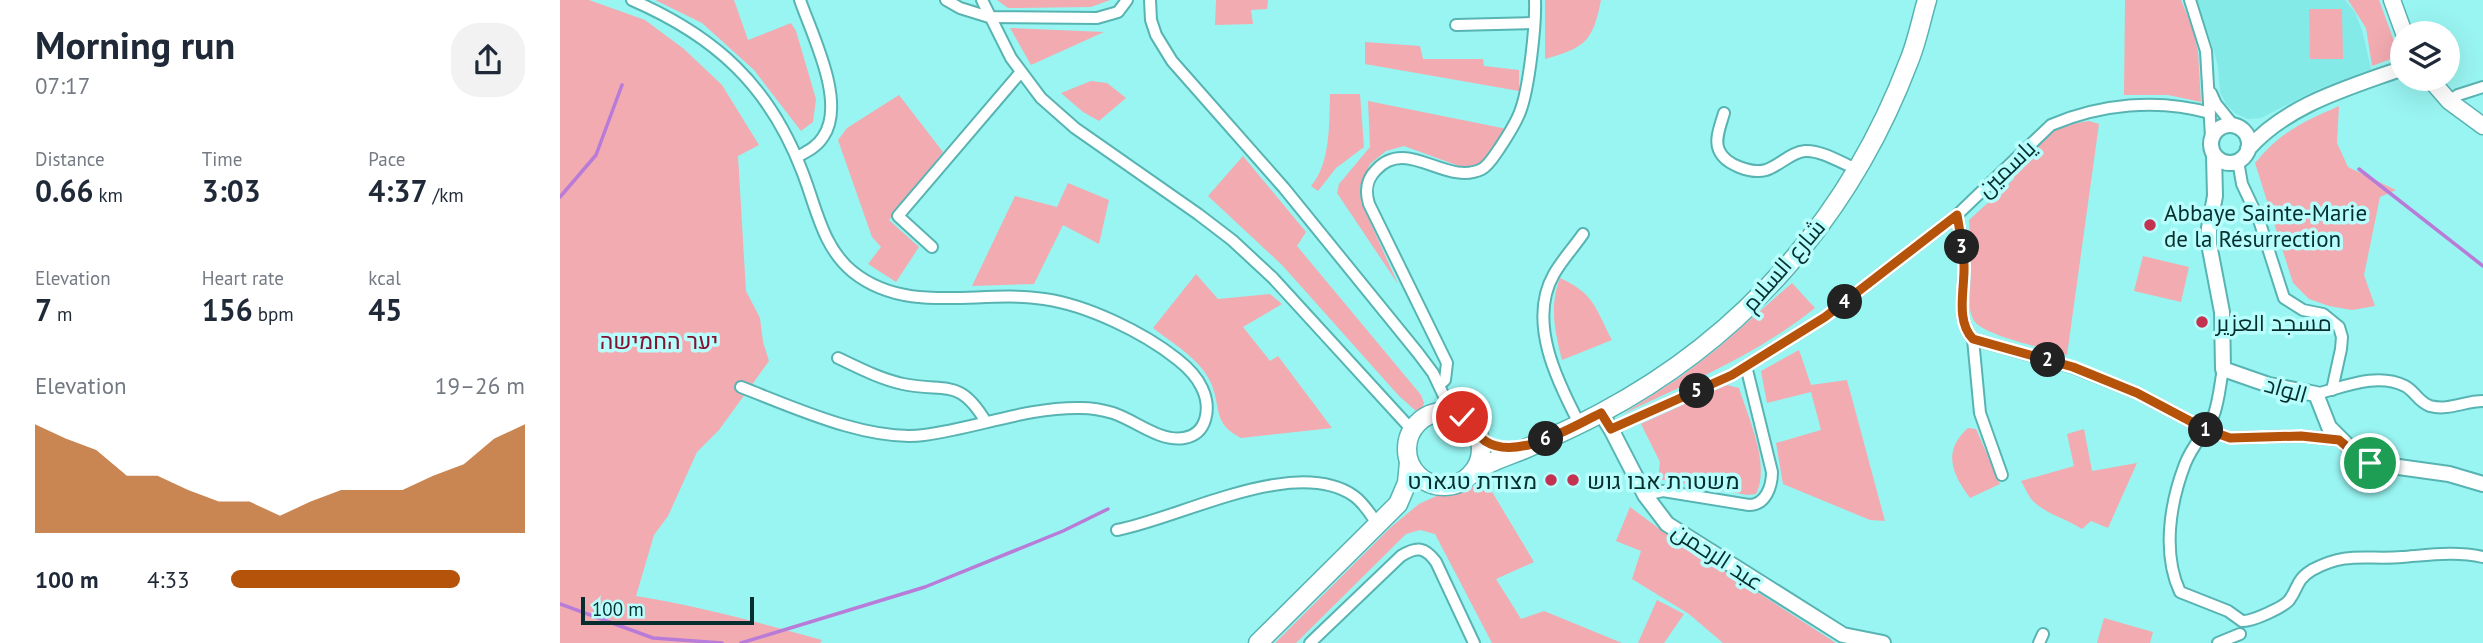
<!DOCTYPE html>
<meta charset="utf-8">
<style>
:root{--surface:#fff;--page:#f2f2f3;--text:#1f2937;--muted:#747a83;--accent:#b45309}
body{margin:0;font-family:"PT Sans",Cairo,Heebo,sans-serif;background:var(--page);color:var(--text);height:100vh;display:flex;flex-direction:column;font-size:26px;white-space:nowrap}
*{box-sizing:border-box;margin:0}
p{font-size:23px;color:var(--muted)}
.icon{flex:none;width:38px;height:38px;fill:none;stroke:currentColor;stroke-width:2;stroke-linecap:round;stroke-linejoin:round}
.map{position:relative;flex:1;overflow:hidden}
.side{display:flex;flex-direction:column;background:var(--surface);width:560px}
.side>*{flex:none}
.fabs{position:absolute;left:1830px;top:21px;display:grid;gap:14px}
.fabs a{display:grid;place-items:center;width:70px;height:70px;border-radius:50%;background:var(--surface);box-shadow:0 7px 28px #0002;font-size:35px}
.scale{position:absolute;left:21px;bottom:18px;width:173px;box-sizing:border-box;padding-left:7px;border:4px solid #052f2e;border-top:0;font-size:19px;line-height:24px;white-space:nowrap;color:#052f2e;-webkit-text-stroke:5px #b7fefc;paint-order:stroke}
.pin{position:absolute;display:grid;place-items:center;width:60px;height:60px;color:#fff;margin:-30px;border:4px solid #fff;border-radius:50%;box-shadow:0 2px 7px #0007}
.km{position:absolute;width:35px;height:35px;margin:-18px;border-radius:50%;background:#222;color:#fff;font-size:19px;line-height:35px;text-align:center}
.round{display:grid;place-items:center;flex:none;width:74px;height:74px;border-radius:28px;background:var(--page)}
.overview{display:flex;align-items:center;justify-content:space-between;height:119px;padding:0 35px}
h1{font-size:38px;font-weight:700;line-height:52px}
.stats{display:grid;grid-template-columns:repeat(3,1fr);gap:10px;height:119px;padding:7px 35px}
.stats div{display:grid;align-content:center}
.stats b{font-size:30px;font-weight:700}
.stats small{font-size:19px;font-weight:400}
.stats p{font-size:19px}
.chart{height:196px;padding:14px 35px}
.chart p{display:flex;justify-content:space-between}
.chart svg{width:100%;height:126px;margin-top:7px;fill:var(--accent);opacity:.7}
ul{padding:0 35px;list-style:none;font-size:23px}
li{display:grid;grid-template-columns:112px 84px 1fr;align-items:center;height:52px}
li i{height:18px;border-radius:9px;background:var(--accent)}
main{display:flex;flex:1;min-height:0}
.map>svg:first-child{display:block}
.built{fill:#83eae8}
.green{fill:#f2abb1}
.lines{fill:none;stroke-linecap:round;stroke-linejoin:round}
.stream{stroke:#b97bd8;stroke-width:3.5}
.minor-casing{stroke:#58b4b2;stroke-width:14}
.tertiary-casing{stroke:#58b4b2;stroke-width:18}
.secondary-casing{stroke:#58b4b2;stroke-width:19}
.primary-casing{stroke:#58b4b2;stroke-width:21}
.minor{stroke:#fff;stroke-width:10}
.tertiary{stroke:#fff;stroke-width:14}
.secondary{stroke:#fff;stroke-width:16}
.primary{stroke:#fff;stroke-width:18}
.route-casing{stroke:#fff;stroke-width:14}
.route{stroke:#b45309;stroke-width:9}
.poi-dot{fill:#c33351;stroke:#b7fefc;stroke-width:2.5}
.labels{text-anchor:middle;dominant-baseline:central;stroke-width:7;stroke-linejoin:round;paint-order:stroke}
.street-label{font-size:23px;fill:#052f2e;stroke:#b7fefc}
.poi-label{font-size:23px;fill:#052f2e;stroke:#b7fefc;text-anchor:start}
.park-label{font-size:23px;fill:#80132f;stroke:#b7fefc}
</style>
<main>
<section class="side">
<div class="overview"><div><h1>Morning run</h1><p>07:17</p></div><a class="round"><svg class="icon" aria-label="share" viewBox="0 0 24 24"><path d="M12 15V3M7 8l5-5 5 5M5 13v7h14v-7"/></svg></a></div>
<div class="stats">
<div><p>Distance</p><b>0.66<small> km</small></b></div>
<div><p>Time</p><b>3:03</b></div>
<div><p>Pace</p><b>4:37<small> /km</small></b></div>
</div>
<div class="stats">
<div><p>Elevation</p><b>7<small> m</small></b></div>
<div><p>Heart rate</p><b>156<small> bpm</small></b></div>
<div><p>kcal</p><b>45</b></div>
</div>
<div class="chart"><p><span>Elevation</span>19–26 m</p>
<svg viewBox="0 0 160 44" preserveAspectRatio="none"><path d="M0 44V6L10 11L20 15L30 24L40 24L50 29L60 33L70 33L80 38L90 33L100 29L110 29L120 29L130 24L140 20L150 11L160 6V44z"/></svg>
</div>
<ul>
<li><b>100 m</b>4:33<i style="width:78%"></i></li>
</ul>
</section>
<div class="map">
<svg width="1923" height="643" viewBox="0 0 1923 643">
<rect width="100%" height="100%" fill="#99f5f2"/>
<polygon class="built" points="1637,0 1785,0 1795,12 1802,30 1811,69 1758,89 1701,118 1688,119 1676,114 1666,104 1660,92 1658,66 1652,45"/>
<g class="green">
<path d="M0 0H29L85 20 124 49 162 85 199 145 178 156 186 291 200 318 203 342 209 361 159 430 137 452 108 516 94 535 76 596C139 606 200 623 262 640L260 643H0Z"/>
<polygon points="95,0 174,0 188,40 231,23 236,31 256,99 253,122 241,131 194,70 142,23"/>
<polygon points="437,0 550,0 531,7 448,8"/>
<polygon points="656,0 708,0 707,9 691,10 693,24 655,25"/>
<path d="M985 0H1041C1033 42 1024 48 985 59Z"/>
<polygon points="1565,0 1621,0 1633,29 1638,52 1641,102 1608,95 1564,95"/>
<polygon points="1788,0 1819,0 1834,41 1831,59 1812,66 1806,28"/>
<polygon points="1749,9 1782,9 1783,59 1750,59"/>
<polygon points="450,28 544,32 471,65"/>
<polygon points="805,42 860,46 863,59 923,59 924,66 959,70 959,91 805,64"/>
<polygon points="531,81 547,83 566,98 539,121 523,112 501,93"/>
<path d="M770 94H800L804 147 776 168 758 191 751 186C771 163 769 123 770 94Z"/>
<polygon points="339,95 383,152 329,220 359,247 336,282 308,264 321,247 312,237 278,140 287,128"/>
<polygon points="808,101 947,129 923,161 914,166 899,166 844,146 826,151 810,164 800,186 801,202 838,284 777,193 779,184 810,147"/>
<path d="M1779 106 1777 143 1788 167 1836 190 1820 197 1804 275 1815 306 1792 310 1769 306 1749 299 1733 283 1695 163C1722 131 1741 123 1779 106Z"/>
<path d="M1529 121 1539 124 1507 355C1488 349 1426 336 1415 322 1412 318 1410 311 1410 307 1410 278 1411 249 1409 220L1454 179V170L1493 130 1505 125Z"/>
<polygon points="683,156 746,232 737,246 861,395 864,403 862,409 856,411 839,396 722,265 648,196"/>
<polygon points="508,183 549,200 539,244 503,225 474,284 412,286 455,196 497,207"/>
<polygon points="1583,256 1629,267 1621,302 1574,291"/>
<path d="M636 274 658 299 710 294 722 304 683 327 710 361 718 356 772 428 681 438C650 422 663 406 649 379 637 357 612 343 593 328Z"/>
<path d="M1000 278C1035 294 1035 308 1052 340L1002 360C995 332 989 306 1000 278Z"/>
<path d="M1232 283 1255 308C1198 354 1129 383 1063 414L1119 378 1158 348Z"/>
<polygon points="1239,350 1251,385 1287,380 1325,521 1310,520 1223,484 1216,443 1261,430 1251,392 1207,403 1201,371"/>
<path d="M1167 385 1179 388C1188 417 1211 466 1196 494L1187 495 1098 479 1100 462 1081 424Z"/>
<path d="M1408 428 1416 429 1440 484 1410 498C1392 474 1382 451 1408 428Z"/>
<path d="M1524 429 1532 471 1577 463 1548 528 1531 521 1522 529C1507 519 1486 514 1473 501 1468 496 1465 487 1461 481L1514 466 1507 434Z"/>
<polygon points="922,475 974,562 936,579 961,619 984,611 1062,643 932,643 875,534 860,530 846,534 736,643 715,643 831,527 859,504"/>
<polygon points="1070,507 1101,530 1276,643 1163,643 1129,614 1072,579 1081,551 1056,541"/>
<polygon points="1097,600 1124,614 1104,643 1078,643"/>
<polygon points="1544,618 1593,632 1590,643 1537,643"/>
</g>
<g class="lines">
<g class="stream">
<polyline points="1799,169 1923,266"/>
<polyline points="0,197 36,155 62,85"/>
<polyline points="0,604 93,638 162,643"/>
<polyline points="181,643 365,587 503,531 548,509"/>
</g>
<g class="minor-casing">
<g id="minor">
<path d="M72 0C155 36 209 85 242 171 256 206 262 247 293 272 348 316 420 289 484 299 527 305 583 332 617 359 626 366 637 377 642 388 651 407 648 434 624 438 599 442 575 420 553 413 543 410 531 408 521 408 467 407 417 428 364 435 308 442 233 407 181 387"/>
<polyline points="386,0 400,8 429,17 537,18 558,12 567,0"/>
<polyline points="422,0 451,58 481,98 515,128 638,214 672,240 713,278 852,430"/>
<polyline points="590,0 591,20 596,35 612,61 724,188 858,353 873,373 892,413"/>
<polyline points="1630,0 1646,51 1651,137"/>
<polyline points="896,25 974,23"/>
<polyline points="1651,93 1656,104 1673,125"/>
<polyline points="1889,101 1898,95 1923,87"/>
<path d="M1164 113C1161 124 1154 140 1159 150 1165 165 1192 174 1206 170 1219 166 1231 152 1245 151 1261 150 1282 163 1296 169"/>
<path d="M237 157C246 152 257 147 263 137 287 103 252 35 240 0"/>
<polyline points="1678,161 1682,184 1699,220 1724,298 1743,310 1763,314 1779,327 1782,337 1781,349 1772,390"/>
<path d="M1397 215C1400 232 1403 248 1404 265 1405 289 1395 320 1413 339L1512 367 1577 393 1645 429 1670 438 1741 436 1779 440"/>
<polyline points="372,247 338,216 460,73"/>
<polyline points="1413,339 1420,413 1442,475"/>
<path d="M278 358C299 368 320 379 343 384 387 393 399 377 426 422"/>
<path d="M1663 369C1660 384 1659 402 1653 417 1645 433 1632 446 1625 464 1610 503 1602 553 1620 592L1668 611 1682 621"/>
<path d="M879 385 885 380 887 363 809 204C805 191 806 180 816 170 847 136 886 187 922 169 929 165 934 156 939 149 947 137 955 125 960 112 969 89 976 25 975 0"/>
<path d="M1756 394C1784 387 1817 372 1845 386 1855 391 1858 402 1870 406 1889 411 1904 401 1923 401"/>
<path d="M1019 423C997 381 967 321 994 274 1002 260 1014 247 1023 234"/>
<path d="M1051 429 1172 375 1265 317 1397 215 1491 125C1540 104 1598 98 1650 113"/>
<path d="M1085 495 1103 491 1189 505C1206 505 1212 486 1212 472L1186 366"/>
<path d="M557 530C621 518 735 455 794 496 804 503 811 515 818 525"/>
<path d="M1682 621C1691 622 1725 607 1730 599 1739 586 1736 580 1752 570 1787 551 1806 560 1842 557 1869 555 1896 551 1923 557"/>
<path d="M750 643 841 556C857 546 865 547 876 562L914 643"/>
<polyline points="1479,643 1483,634"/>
<polyline points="1658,643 1680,634"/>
</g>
</g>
<g class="tertiary-casing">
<g id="tertiary">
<circle cx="1670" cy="144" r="19"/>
<path d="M1688 149C1728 104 1788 88 1843 68"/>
<polyline points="1654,155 1655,196 1649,228 1649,244 1662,312 1663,369 1709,385 1756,394 1769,427 1797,455 1810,463 1889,474 1923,484"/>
<polyline points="1041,413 1051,429 1085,495 1107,524 1283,635 1323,643"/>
</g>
</g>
<g class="secondary-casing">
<g id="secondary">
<polyline points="1832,0 1844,33"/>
<polyline points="1870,79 1889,101 1923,126"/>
</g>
</g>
<g class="primary-casing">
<g id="primary">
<circle cx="884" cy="449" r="37"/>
<path d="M912 473C929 461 946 457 965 449 990 438 1017 426 1041 413 1186 336 1291 214 1349 61 1357 42 1361 20 1367 0"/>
<polyline points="698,643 838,504 847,483 849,462"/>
</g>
</g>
<use href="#minor" class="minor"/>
<use href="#tertiary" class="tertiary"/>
<use href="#secondary" class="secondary"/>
<use href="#primary" class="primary"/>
</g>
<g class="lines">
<g class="route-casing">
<path id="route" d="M902 417C911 424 916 434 925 441 957 462 1011 427 1041 413L1051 429 1172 375 1265 317 1397 215C1400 232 1403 248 1404 265 1405 289 1395 320 1413 339L1513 367 1577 393 1645 429 1670 438 1741 436 1779 440 1797 455 1810 463"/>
</g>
<use href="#route" class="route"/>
</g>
<g class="poi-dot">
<circle cx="1590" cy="225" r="7"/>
<circle cx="1642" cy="322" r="7"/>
<circle cx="991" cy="480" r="7"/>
<circle cx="1013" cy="480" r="7"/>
</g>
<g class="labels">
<g class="street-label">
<text transform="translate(1446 168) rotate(-44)">ياسمين</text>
<text transform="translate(1223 265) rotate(-49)">شارع السلام</text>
<text transform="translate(1726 389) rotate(16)">الواد</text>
<text transform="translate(1158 556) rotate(33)">عبد الرحمن</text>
</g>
<g class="poi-label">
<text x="1604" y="212">Abbaye Sainte-Marie<tspan x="1604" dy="26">de la Résurrection</tspan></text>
<text x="1656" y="322">مسجد العزير</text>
<text x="977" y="480" text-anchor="end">מצודת טגארט</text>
<text x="1027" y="480">משטרת אבו גוש</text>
</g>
<g class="park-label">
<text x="99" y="340">יער החמישה</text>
</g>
</g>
</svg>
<div class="fabs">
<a><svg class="icon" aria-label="layers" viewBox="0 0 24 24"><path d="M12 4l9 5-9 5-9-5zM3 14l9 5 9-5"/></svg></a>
</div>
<div class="scale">100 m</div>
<div class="pin" style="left:1810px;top:463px;background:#1e9e55"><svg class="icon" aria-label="arrive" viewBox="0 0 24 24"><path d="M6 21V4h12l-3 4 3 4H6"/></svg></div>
<div class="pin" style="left:902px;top:417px;background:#d93025"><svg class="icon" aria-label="check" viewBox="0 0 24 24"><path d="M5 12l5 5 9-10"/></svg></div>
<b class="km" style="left:1646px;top:430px">1</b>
<b class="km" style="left:1488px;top:360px">2</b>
<b class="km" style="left:1402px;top:247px">3</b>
<b class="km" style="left:1285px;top:302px">4</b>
<b class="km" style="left:1137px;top:391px">5</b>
<b class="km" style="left:986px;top:439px">6</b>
</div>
</main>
